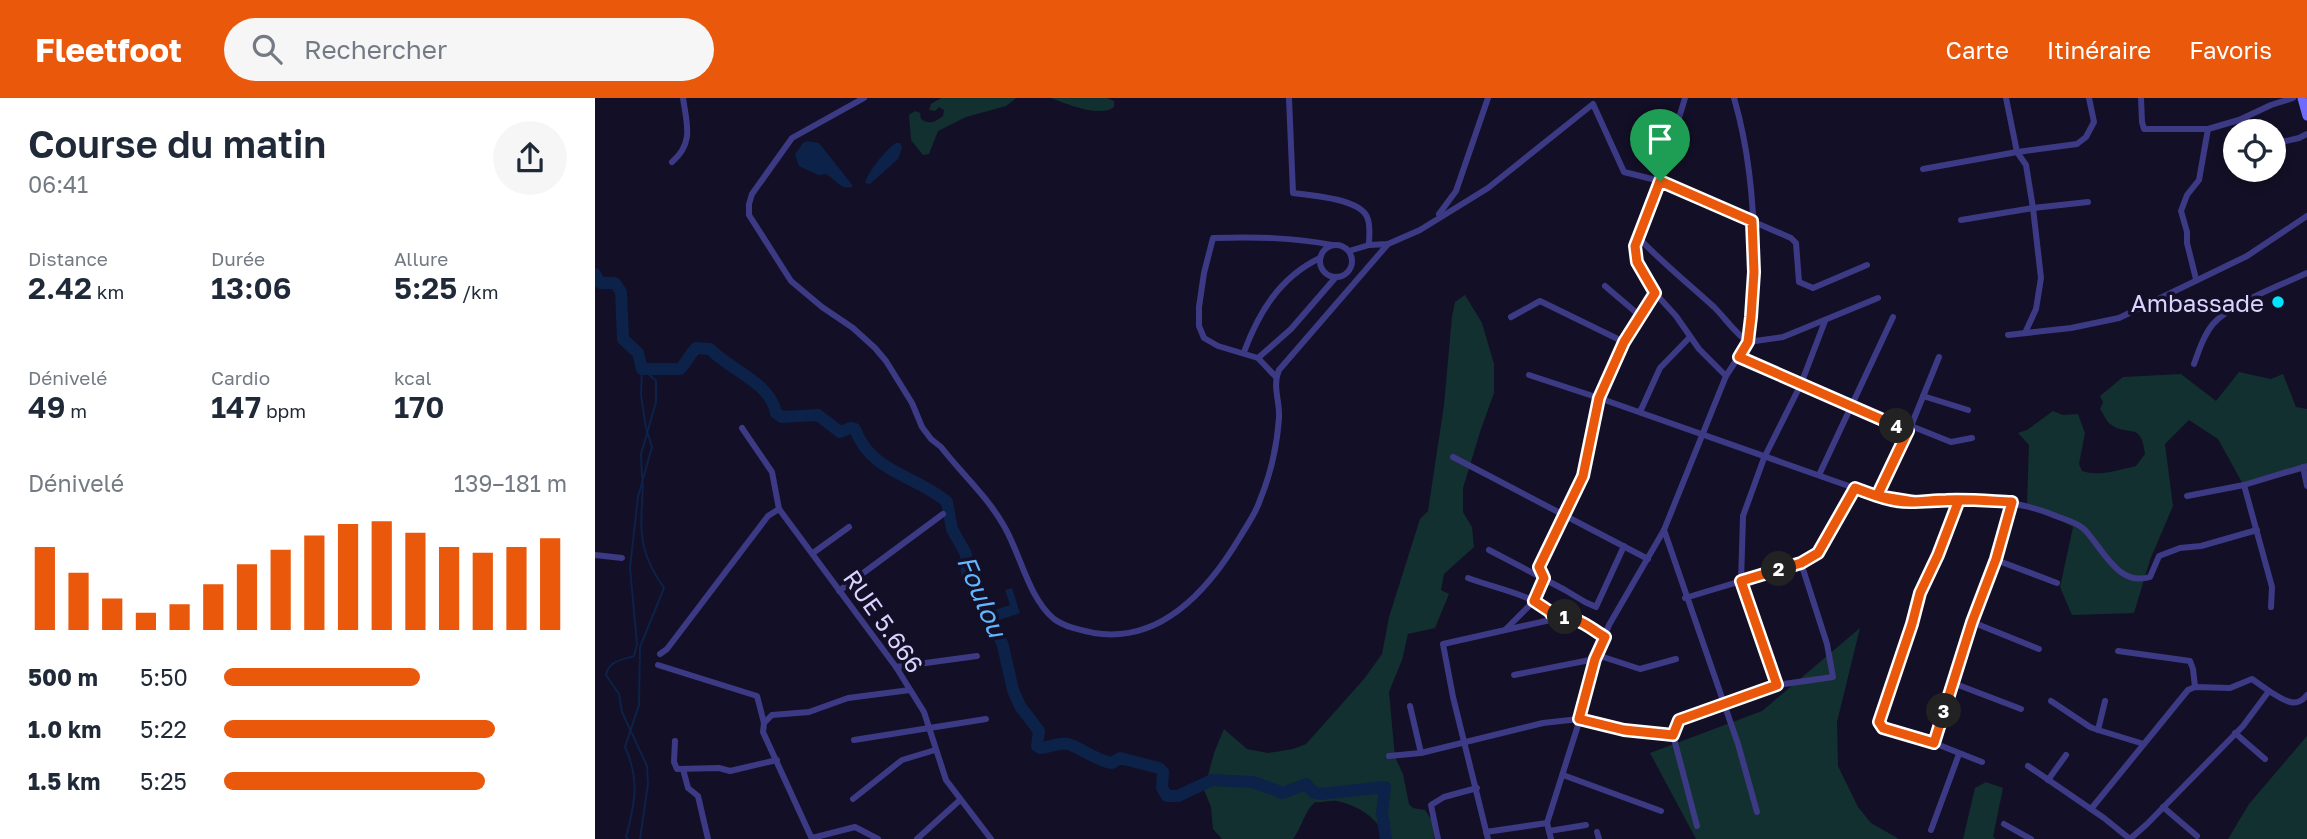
<!DOCTYPE html>
<html lang="fr">
<meta charset="utf-8">
<style>
:root{--surface:#fff;--page:#f6f6f7;--text:#1f2937;--muted:#747a83;--accent:#ea580c}
body{margin:0;font-family:"Golos Text",sans-serif;background:var(--page);color:var(--text);height:100vh;display:flex;flex-direction:column;font-size:26px;white-space:nowrap}
*{box-sizing:border-box;margin:0}
p{font-size:23px;color:var(--muted)}
.icon{flex:none;width:38px;height:38px;fill:none;stroke:currentColor;stroke-width:2;stroke-linecap:round;stroke-linejoin:round}
.map{position:relative;flex:1;overflow:hidden}
.side{display:flex;flex-direction:column;background:var(--surface);width:595px}
.side>*{flex:none}
.buttons{position:absolute;left:1628px;top:21px;display:grid;gap:14px}
.buttons a{display:grid;place-items:center;width:63px;height:63px;border-radius:50%;background:var(--surface);box-shadow:0 4px 10px #0003;font-size:35px}
.pin{position:absolute;display:grid;place-items:center;width:60px;height:60px;color:#fff;margin:-72px -30px;border-radius:50% 50% 50% 0;rotate:-45deg;box-shadow:0 0 7px #0007}
.pin .icon{rotate:45deg}
.km{position:absolute;width:35px;height:35px;margin:-18px;border-radius:50%;background:#222;color:#fff;font-size:19px;line-height:35px;text-align:center}
.round{display:grid;place-items:center;flex:none;width:74px;height:74px;border-radius:37px;background:var(--page)}
.head{display:flex;align-items:center;justify-content:space-between;height:119px;padding:0 28px}
h1{font-size:38px;font-weight:600;line-height:52px}
.stats{display:grid;grid-template-columns:repeat(3,1fr);gap:10px;height:119px;padding:7px 28px}
.stats div{display:grid;align-content:center}
.stats b{font-size:30px;font-weight:600}
.stats small{font-size:19px;font-weight:400}
.stats p{font-size:19px}
.chart{height:196px;padding:14px 28px}
.chart p{display:flex;justify-content:space-between}
.chart svg{width:100%;height:126px;margin-top:7px;stroke:var(--accent);stroke-width:6}
ul{padding:0 28px;list-style:none;font-size:23px}
li{display:grid;grid-template-columns:112px 84px 1fr;align-items:center;height:52px}
li i{height:18px;border-radius:9px;background:var(--accent)}
header{display:flex;align-items:center;gap:42px;box-sizing:border-box;height:98px;padding:0 35px;background:var(--accent);color:#fff}
header strong{font-size:33px}
nav{display:flex;gap:38px;margin-inline-start:auto;font-size:24px}
.search{width:490px;height:63px;background:var(--page);display:flex;align-items:center;gap:18px;box-sizing:border-box;padding:0 24px;border-radius:38px;color:var(--muted);font-size:26px}
main{display:flex;flex:1;min-height:0}
.map>svg:first-child{display:block}
.green{fill:#12302f}
.water{fill:#0c2248}
.lines{fill:none;stroke-linecap:round;stroke-linejoin:round}
.stream{stroke:#0c2248;stroke-width:2}
.river{stroke:#0c2248;stroke-width:12}
.street{stroke:#3d3a85;stroke-width:6}
.secondary{stroke:#6f6bff;stroke-width:9}
.route-casing{stroke:#fff;stroke-width:14}
.route{stroke:#ea580c;stroke-width:9}
.poi-dot{fill:#00e5ff;stroke:#130f26;stroke-width:2.5}
.labels{text-anchor:middle;dominant-baseline:central;stroke-width:7;stroke-linejoin:round;paint-order:stroke}
.poi-label{font-size:24px;fill:#d9d4ff;stroke:#130f26;text-anchor:end}
.street-label{font-size:24px;fill:#d9d4ff;stroke:#130f26}
.water-label{font-size:26px;font-style:italic;fill:#62b6ff;stroke:#130f26}
</style>
<header>
<strong>Fleetfoot</strong>
<div class="search"><svg class="icon" aria-label="search" viewBox="0 0 24 24"><circle cx="10" cy="10" r="6"/><path d="M15 15l6 6"/></svg>Rechercher</div>
<nav><a>Carte</a><a>Itinéraire</a><a>Favoris</a></nav>
</header>
<main>
<section class="side">
<div class="head"><div><h1>Course du matin</h1><p>06:41</p></div><a class="round"><svg class="icon" aria-label="share" viewBox="0 0 24 24"><path d="M12 15V3M7 8l5-5 5 5M5 13v7h14v-7"/></svg></a></div>
<div class="stats">
<div><p>Distance</p><b>2.42<small> km</small></b></div>
<div><p>Durée</p><b>13:06</b></div>
<div><p>Allure</p><b>5:25<small> /km</small></b></div>
</div>
<div class="stats">
<div><p>Dénivelé</p><b>49<small> m</small></b></div>
<div><p>Cardio</p><b>147<small> bpm</small></b></div>
<div><p>kcal</p><b>170</b></div>
</div>
<div class="chart"><p><span>Dénivelé</span>139–181 m</p>
<svg viewBox="0 0 160 44" preserveAspectRatio="none"><path d="M5 44V15M15 44V24M25 44V33M35 44V38M45 44V35M55 44V28M65 44V21M75 44V16M85 44V11M95 44V7M105 44V6M115 44V10M125 44V15M135 44V17M145 44V15M155 44V12"/></svg>
</div>
<ul>
<li><b>500 m</b>5:50<i style="width:57%"></i></li>
<li><b>1.0 km</b>5:22<i style="width:79%"></i></li>
<li><b>1.5 km</b>5:25<i style="width:76%"></i></li>
</ul>
</section>
<div class="map">
<svg width="1712" height="741" viewBox="0 0 1712 741">
<rect width="100%" height="100%" fill="#130f26"/>
<g class="green">
<path d="M346 0H421L411 8 371 19 343 33 334 56 328 57 316 42 314 17 320 13 325 15 326 21C335 27 340 24 348 18L349 12 344 9 340 13 334 12 336 6Z"/>
<path d="M456 0H512L519 3V9C504 20 472 6 456 0Z"/>
<path d="M870 197 887 225 899 266V295L886 331 868 390V414L877 429 879 449 849 476 846 492 854 496 840 530 813 536 807 562 794 594 800 659 808 676 814 706 818 710 830 712 838 724 839 741H788C788 721 759 706 742 703 734 702 728 705 720 704 709 714 707 729 698 741H627L618 731 616 709 609 692 619 655 629 631 652 651 673 655 698 651 711 646 769 581 787 556 794 519 825 421 833 413 849 307 857 218 860 204Z"/>
<path d="M1644 274 1676 281 1688 276 1701 309 1712 311V372L1649 388 1623 341 1594 322 1570 346 1578 408 1555 462 1539 515 1477 517 1465 489 1478 429 1432 406 1434 347 1423 335 1432 332 1458 313 1468 317 1483 316 1490 335 1484 366 1487 373C1504 379 1523 372 1541 368L1550 356C1546 322 1534 340 1515 326 1511 323 1508 315 1505 311L1508 304 1505 298 1528 279 1586 276 1621 303Z"/>
<polygon points="1265,530 1242,624 1243,668 1263,709 1276,725 1304,741 1101,741 1055,655 1167,613"/>
<polygon points="1712,638 1712,741 1633,741 1654,706"/>
<polygon points="1391,684 1408,690 1398,739 1401,741 1368,741 1380,690"/>
</g>
<g class="water">
<path d="M212 43 224 45 258 88C247 94 240 81 231 76L223 77 204 68 200 56 208 45Z"/>
<path d="M301 45H305L307 49 303 61 275 86 270 85C272 75 291 51 301 45Z"/>
<polygon points="417,490 425,515 404,522 400,512 415,507 410,492"/>
</g>
<g class="lines">
<g class="stream">
<polyline points="47,380 46,356 61,304 61,283 48,271"/>
<path d="M33 741 31 739C40 705 45 682 30 649L44 607 45 549 69 490C41 450 46 431 48 385"/>
<path d="M45 741 53 686 52 668 27 614 24 596 11 577C14 563 26 562 39 558L42 546 35 470 43 399 57 349 51 330 46 297 47 271"/>
</g>
<path class="river" d="M0 176 5 185H20L26 194 28 241 43 255 47 271H85C90 267 94 257 101 250L115 251C135 272 175 284 181 315L187 319 223 317 245 334 255 330 260 331C276 375 321 377 352 404L357 431 371 456 372 476 391 521 402 532 408 548 418 592 425 608 444 633 442 648 445 650C455 650 462 644 473 646 489 651 501 663 517 665L525 660 564 670 568 674 567 690 572 698H583L617 682 658 684 688 695 711 686 718 694 725 696 790 689 787 714 791 741"/>
<g class="street">
<path d="M269 0 197 40 157 96 154 106V117L196 183 227 209 258 230 280 250 291 263 317 305 327 329 336 341 346 349C367 376 392 398 409 428 426 457 433 499 459 521 470 529 485 532 499 535 566 546 614 491 645 439 652 427 661 415 665 402 676 375 682 349 684 320 685 303 677 288 684 272L793 146"/>
<path d="M694 0 698 95C716 97 765 101 772 119 776 127 774 138 774 147"/>
<path d="M1139 0C1155 55 1160 116 1159 173 1159 197 1155 221 1153 244"/>
<polyline points="1411,0 1422,54 1431,67 1438,110 1493,104"/>
<polyline points="1546,0 1547,24 1549,31 1613,31 1644,22 1676,7 1698,0"/>
<polyline points="1678,46 1704,40 1712,36"/>
<path d="M77 64C99 45 92 27 88 0"/>
<polyline points="1328,71 1422,54 1482,46 1491,39 1499,24 1494,0"/>
<polyline points="844,116 861,93 893,0"/>
<polyline points="1366,122 1438,110 1446,180 1441,211 1430,235"/>
<path d="M1042 138C1066 164 1093 185 1119 209 1131 221 1139 234 1153 244"/>
<circle cx="741" cy="163" r="16"/>
<polyline points="754,153 774,147 793,146 825,132 893,90 998,6 1029,74 1065,83 1090,0"/>
<polyline points="1601,181 1592,145 1592,134 1586,113 1592,97 1604,82 1613,31"/>
<polyline points="1010,188 1044,217"/>
<polyline points="1060,195 1081,218 1104,251 1131,278"/>
<polyline points="916,219 945,203 1029,244"/>
<polyline points="1413,237 1476,230 1524,220 1652,158 1712,118"/>
<path d="M649 254C664 214 685 179 725 160"/>
<polyline points="1144,259 1313,333"/>
<polyline points="663,260 696,231 741,179"/>
<path d="M1599 266C1604 252 1609 237 1618 226 1636 205 1687 187 1712 175"/>
<polyline points="934,277 1004,300 1029,244 1060,195 1042,164 1039,148 1065,83 1196,140 1201,145 1204,184 1218,190 1272,167"/>
<path d="M681 279 663 260 623 248 609 240 604 228V209L609 175 618 140C658 139 697 139 737 147"/>
<polyline points="1328,298 1373,312"/>
<polyline points="1045,314 1065,270 1095,239"/>
<polyline points="1316,328 1356,344 1377,340"/>
<polyline points="147,330 177,374 184,411 301,569 329,614 351,682 396,741"/>
<polyline points="858,359 1053,461"/>
<polyline points="1708,369 1712,388"/>
<polyline points="1224,377 1298,219"/>
<polyline points="1649,387 1677,489 1676,509"/>
<polyline points="1282,398 1316,328 1344,259"/>
<polyline points="1592,398 1649,387 1712,368"/>
<polyline points="1364,402 1344,457 1325,495 1317,526 1284,624 1288,630 1339,645 1387,664"/>
<polyline points="1069,432 1143,646 1162,714"/>
<polyline points="894,452 970,492 990,504 1001,509 1029,448"/>
<polyline points="218,455 254,429"/>
<polyline points="0,457 27,460"/>
<polyline points="1401,462 1462,485"/>
<path d="M873 480C898 490 944 497 960 520"/>
<polyline points="244,493 348,416"/>
<polyline points="1090,500 1206,465 1223,455 1260,390"/>
<polyline points="1377,524 1444,551"/>
<path d="M911 531 939 503 949 480 944 469 988 378 1004 300 1282 398C1308 404 1325 403 1351 402 1389 401 1426 403 1461 418 1471 422 1482 424 1490 432 1507 450 1523 489 1555 479L1564 458 1585 450 1606 448 1662 432"/>
<polyline points="1523,553 1595,563 1598,571 1600,589"/>
<polyline points="65,556 72,551 173,418 184,411"/>
<polyline points="1002,557 1045,571 1081,561"/>
<polyline points="63,567 162,598 169,625"/>
<polyline points="301,569 382,558"/>
<polyline points="919,577 1000,561"/>
<polyline points="1358,585 1426,611"/>
<polyline points="1182,587 1146,483 1148,418 1169,360 1206,286 1230,223"/>
<polyline points="1456,603 1495,629 1503,632"/>
<polyline points="1510,603 1503,632 1549,646"/>
<polyline points="815,608 826,655 948,625 984,621 1029,632 1078,637 1102,728"/>
<polyline points="1640,635 1670,661"/>
<polyline points="1078,637 1084,622 1182,587 1238,579 1232,546 1206,465"/>
<polyline points="259,642 391,621"/>
<polyline points="80,643 79,664 82,671 124,670 135,673 182,662"/>
<polyline points="1339,645 1377,524 1401,462 1417,404"/>
<polyline points="794,658 826,655"/>
<polyline points="1433,668 1509,720 1535,741"/>
<polyline points="88,671 93,690 103,698 113,741"/>
<polyline points="968,677 1066,713"/>
<polyline points="1453,682 1471,657"/>
<polyline points="258,701 307,662 340,652"/>
<polyline points="1568,709 1602,738"/>
<polyline points="1496,711 1593,592 1600,589 1635,590 1657,581 1674,593"/>
<polyline points="1409,726 1436,741"/>
<polyline points="1336,732 1364,656"/>
<polyline points="954,733 991,727"/>
<polyline points="891,734 952,725"/>
<polyline points="1002,734 1004,741"/>
<polyline points="217,740 260,729 283,741"/>
<polyline points="217,741 168,634 169,625 177,617 214,614 253,600 315,592"/>
<polyline points="322,741 365,702"/>
<polyline points="843,741 836,707 849,699 882,690"/>
<polyline points="893,741 858,599 848,546 973,518 981,521 1010,539"/>
<polyline points="956,741 952,725 990,605 1000,561 1014,527 1069,432 1131,278 1153,244 1188,239 1283,200"/>
<path d="M1535 741 1552 726 1648 628 1674 593C1688 601 1700 612 1712 597"/>
</g>
<polyline class="secondary" points="1707,0 1712,18"/>
</g>
<g class="lines">
<g class="route-casing">
<path id="route" d="M1065 83 1040 148 1042 164 1060 195 1029 244 1004 300 988 378 944 469 949 480 939 503 954 513 960 520C982 517 992 528 1010 539L1000 561 984 621 1029 632 1078 637 1084 622 1182 587 1146 483 1206 465 1223 455 1260 390C1274 395 1287 401 1302 403 1319 406 1335 402 1351 402 1373 401 1395 403 1417 404L1401 461 1377 524 1339 645 1288 630 1284 624 1317 526 1325 495 1343 457 1364 402 1319 404 1282 398 1313 333 1144 259 1153 244 1156 219 1159 174 1157 123 1065 83"/>
</g>
<use href="#route" class="route"/>
</g>
<circle class="poi-dot" cx="1683" cy="204" r="7"/>
<g class="labels">
<g class="poi-label">
<text x="1669" y="204">Ambassade</text>
</g>
<g class="street-label">
<text transform="translate(289 523) rotate(55)">RUE 5.666</text>
</g>
<g class="water-label">
<text transform="translate(387 498) rotate(67)">Foulou</text>
</g>
</g>
</svg>
<div class="buttons">
<a><svg class="icon" aria-label="locate" viewBox="0 0 24 24"><circle cx="12" cy="12" r="6"/><path d="M12 2v4M12 18v4M2 12h4M18 12h4"/></svg></a>
</div>
<div class="pin" style="left:1065px;top:83px;background:#1e9e55"><svg class="icon" aria-label="arrive" viewBox="0 0 24 24"><path d="M6 21V4h12l-3 4 3 4H6"/></svg></div>
<b class="km" style="left:970px;top:519px">1</b>
<b class="km" style="left:1184px;top:471px">2</b>
<b class="km" style="left:1349px;top:613px">3</b>
<b class="km" style="left:1302px;top:328px">4</b>
</div>
</main>
